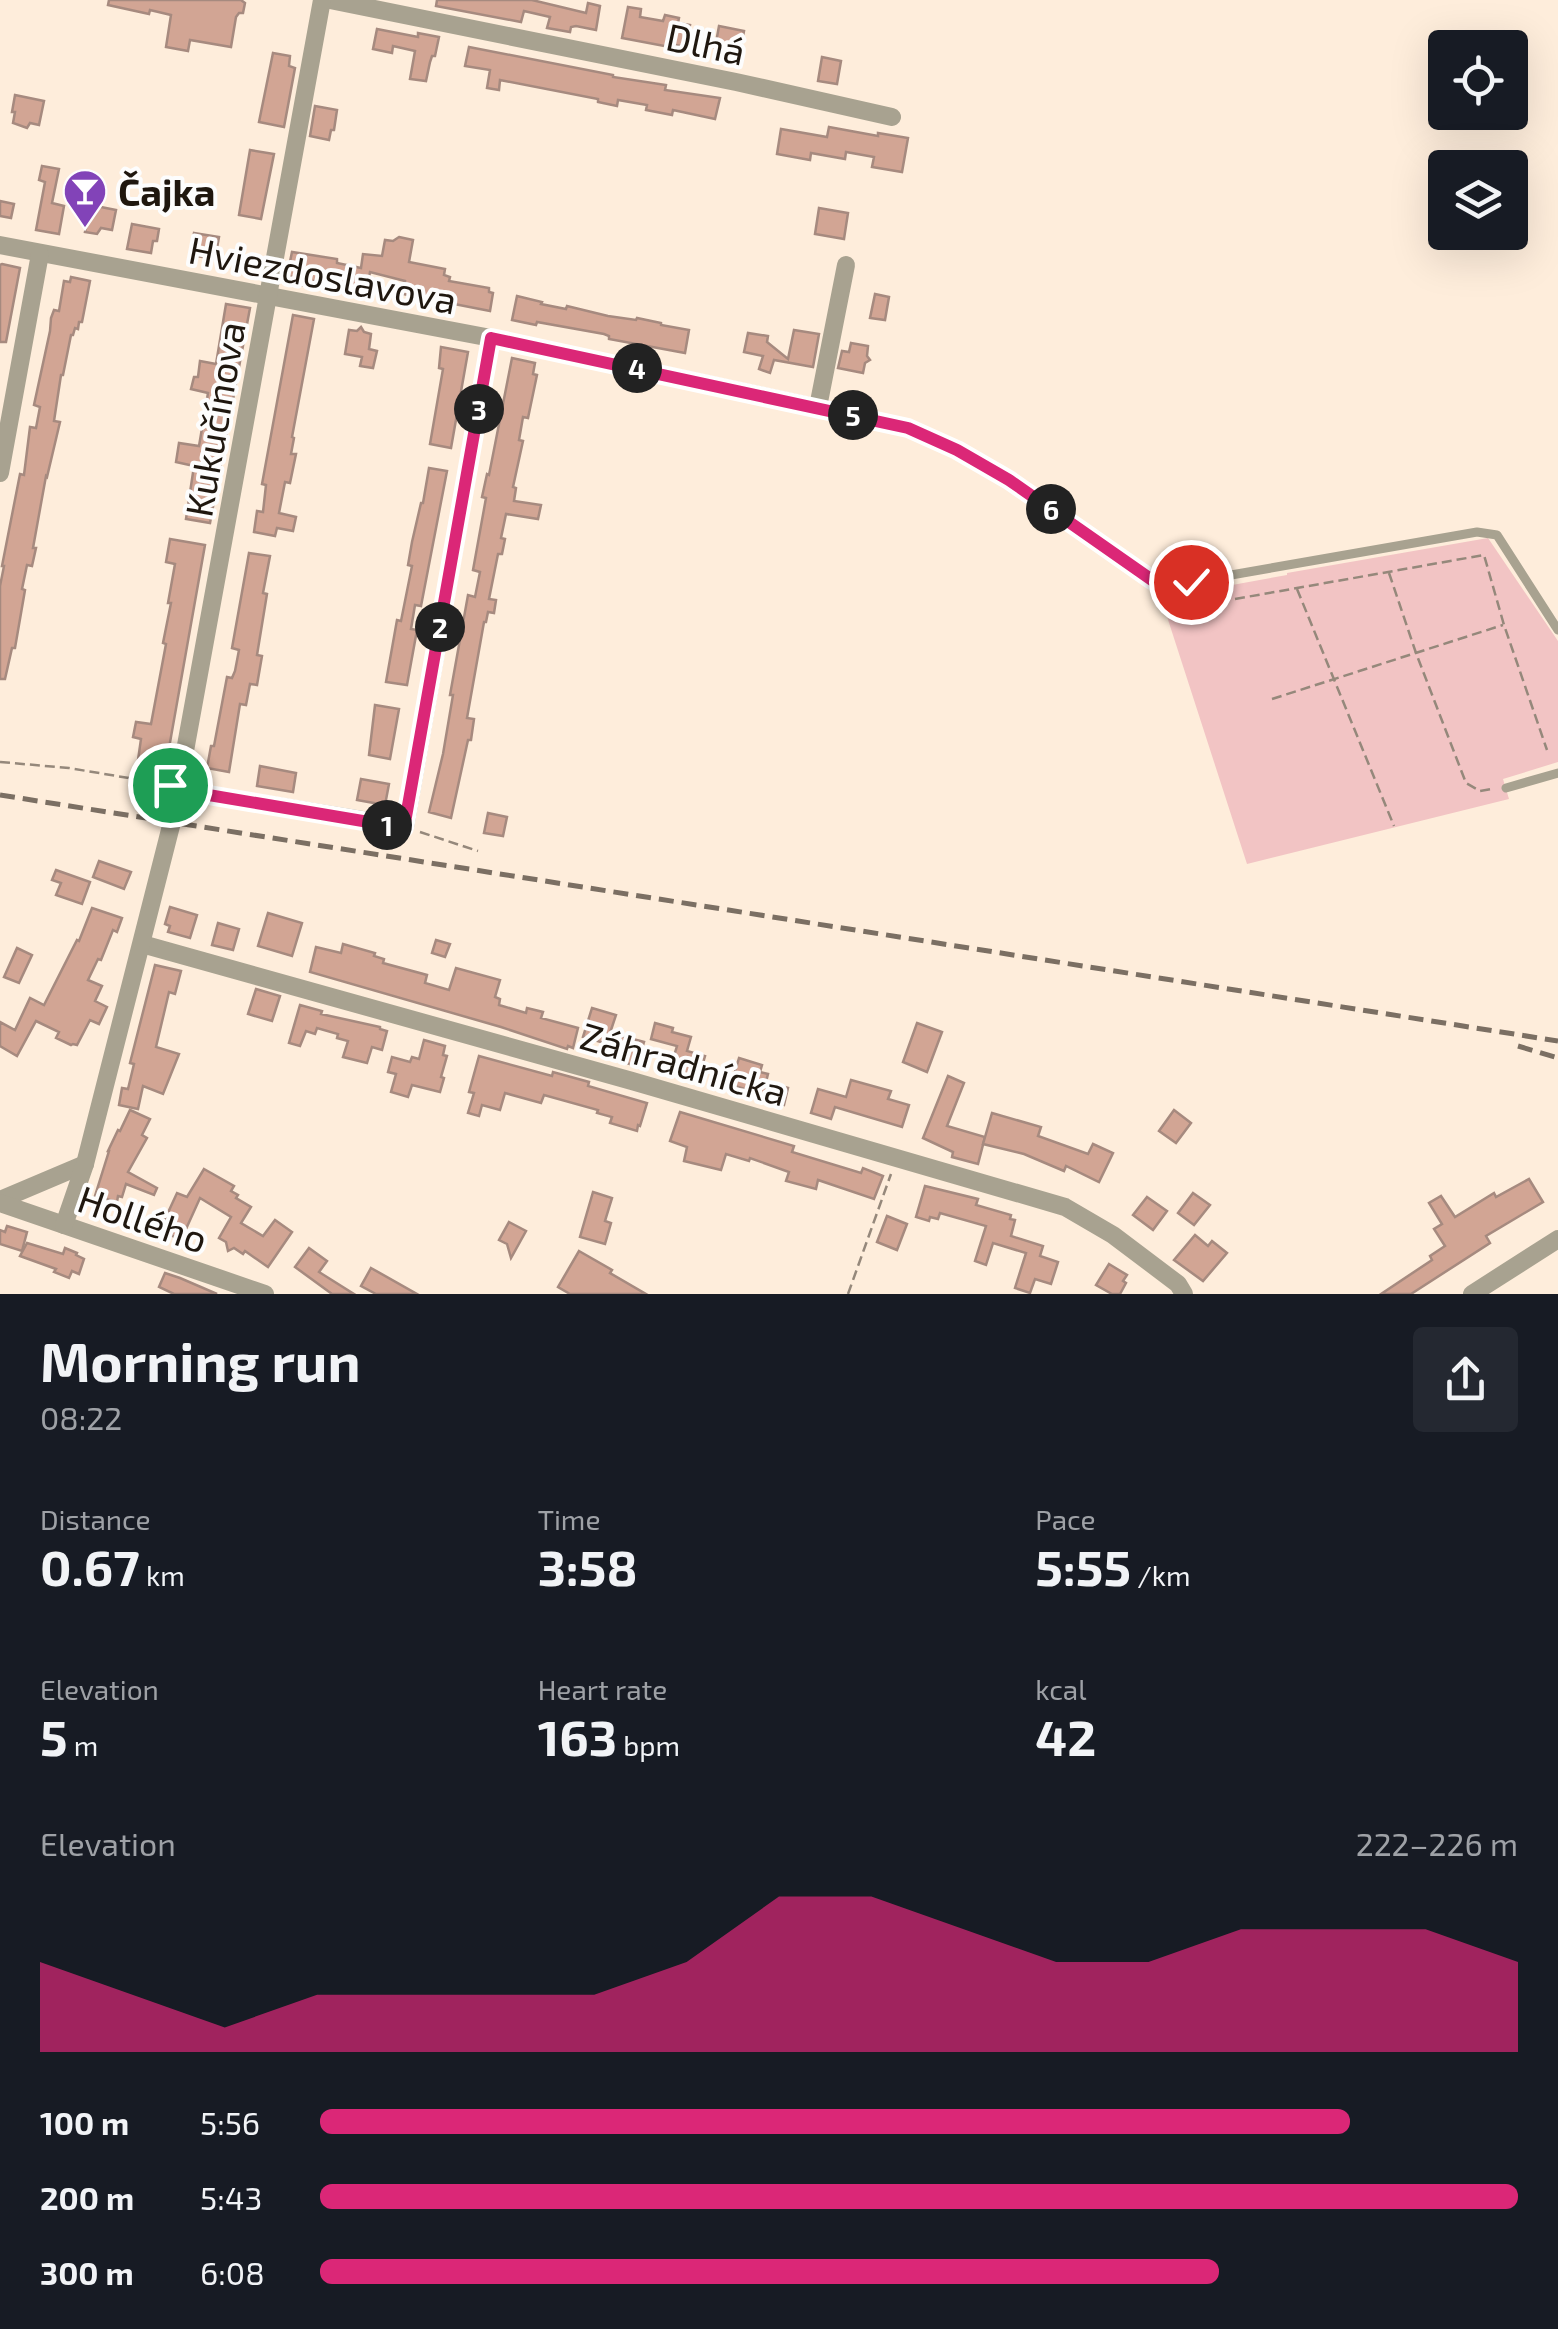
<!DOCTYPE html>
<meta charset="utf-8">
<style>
:root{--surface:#171b24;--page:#242831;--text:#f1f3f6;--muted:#9ea1a6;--accent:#db2777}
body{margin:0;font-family:"Exo 2",sans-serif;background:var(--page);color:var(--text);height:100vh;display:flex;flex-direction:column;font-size:38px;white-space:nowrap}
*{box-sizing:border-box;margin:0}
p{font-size:32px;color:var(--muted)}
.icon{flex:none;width:55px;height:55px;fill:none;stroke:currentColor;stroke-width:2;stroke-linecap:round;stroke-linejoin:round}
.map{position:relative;height:1294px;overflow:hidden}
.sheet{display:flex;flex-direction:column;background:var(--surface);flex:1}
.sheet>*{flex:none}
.tools{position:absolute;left:1428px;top:30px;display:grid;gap:20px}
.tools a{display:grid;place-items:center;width:100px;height:100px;border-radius:10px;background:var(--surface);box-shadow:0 10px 40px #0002;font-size:50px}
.pin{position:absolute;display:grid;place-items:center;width:85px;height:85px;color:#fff;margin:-42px;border:5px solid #fff;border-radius:50%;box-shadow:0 2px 10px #0007}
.km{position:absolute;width:50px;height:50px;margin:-25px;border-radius:50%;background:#222;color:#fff;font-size:28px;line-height:50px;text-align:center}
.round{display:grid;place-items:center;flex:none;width:105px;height:105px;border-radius:10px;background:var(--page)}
.summary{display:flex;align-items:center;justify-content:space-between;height:170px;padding:0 40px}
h1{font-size:55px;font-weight:700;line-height:75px}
.figures{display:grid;grid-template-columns:repeat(3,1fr);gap:15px;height:170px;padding:10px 40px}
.figures div{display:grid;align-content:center}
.figures b{font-size:50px;font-weight:700}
.figures small{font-size:28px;font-weight:400}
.figures p{font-size:28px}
.chart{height:280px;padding:20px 40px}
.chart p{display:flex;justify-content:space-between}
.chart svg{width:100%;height:180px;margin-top:10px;fill:var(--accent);opacity:.7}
ul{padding:0 40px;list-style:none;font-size:32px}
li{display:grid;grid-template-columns:160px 120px 1fr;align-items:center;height:75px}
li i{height:25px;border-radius:12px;background:var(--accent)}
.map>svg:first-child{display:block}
.green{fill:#f2c4c4}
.building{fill:#d2a594;stroke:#a68a7f;stroke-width:2.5}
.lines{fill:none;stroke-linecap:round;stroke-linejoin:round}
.path{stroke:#95887b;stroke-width:2.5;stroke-dasharray:10 5;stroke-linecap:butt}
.lane{stroke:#a8a290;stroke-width:9}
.street{stroke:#a8a290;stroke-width:18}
.rail{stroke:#7b6f63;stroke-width:5;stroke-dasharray:15 8;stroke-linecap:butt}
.route-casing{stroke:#fff;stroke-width:20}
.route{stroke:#db2777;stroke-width:12}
.labels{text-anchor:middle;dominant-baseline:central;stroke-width:8;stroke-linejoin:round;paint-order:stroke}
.street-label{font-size:38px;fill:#1f170f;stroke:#fdfdfd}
.poi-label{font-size:38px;font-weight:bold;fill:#1f170f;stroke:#fdfdfd;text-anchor:start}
</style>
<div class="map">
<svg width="1558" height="1294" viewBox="0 0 1558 1294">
<rect width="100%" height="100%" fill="#feeddb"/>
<polygon class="green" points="1488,538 1558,641 1558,762 1503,779 1509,799 1247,864 1161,598 1287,575 1287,573"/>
<g class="building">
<polygon points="109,0 241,0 245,3 243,13 239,13 236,17 231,47 190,40 188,51 166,47 171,15 150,10 149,14 108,5"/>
<polygon points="437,0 532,0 586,13 588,3 600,6 596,30 576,26 571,27 570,32 547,28 550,17 524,11 521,22 436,6"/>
<polygon points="628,7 641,9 640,17 663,21 665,15 679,18 678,23 690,25 686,47 675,45 675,48 622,38"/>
<polygon points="719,26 744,31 740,53 715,48"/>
<polygon points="377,29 418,37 418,33 439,37 435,56 432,56 430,62 426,81 410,79 415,51 393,46 392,53 373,49"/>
<polygon points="469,47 613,75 613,77 666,85 665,90 720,98 715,119 673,110 672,115 646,110 647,105 618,100 617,106 598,102 598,99 500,80 499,90 487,88 490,70 465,66"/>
<polygon points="273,53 290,56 289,66 295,68 284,127 259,122"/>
<polygon points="822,57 841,61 837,84 818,81"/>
<polygon points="15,95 44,101 39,125 30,123 27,128 13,123 15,112 12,112"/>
<polygon points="315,106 337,110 334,130 331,130 329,140 310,136"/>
<polygon points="829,127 878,136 878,133 908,138 902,172 872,167 874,157 846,152 845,159 811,153 810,160 777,154 781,129 827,137"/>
<polygon points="250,150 274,154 261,219 239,215"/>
<polygon points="42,166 59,169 52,203 64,206 59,234 36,230 45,182 39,180"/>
<polygon points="0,201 14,204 11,218 0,216"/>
<polygon points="91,205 116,210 112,230 101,228 97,234 85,232"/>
<polygon points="819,208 848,213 844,239 815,234"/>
<polygon points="132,224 159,229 157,241 153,241 151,253 127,249"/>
<polygon points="194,233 219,237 215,259 190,255"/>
<polygon points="399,237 413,240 409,262 445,269 444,275 450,277 449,281 489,288 489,292 493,293 490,311 403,294 405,281 370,272 367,290 314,281 313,287 301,285 303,279 287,276 292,252 337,259 337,263 361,268 363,254 382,256 385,240 393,241"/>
<polygon points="2,264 20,268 6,342 0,342 0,265"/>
<polygon points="71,277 90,281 82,322 79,322 78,329 75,328 73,335 71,335 63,375 61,375 54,421 60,422 47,477 46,476 33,548 36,548 32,566 27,565 22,589 25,590 15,648 12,648 5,679 0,679 0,586 4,566 2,566 20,474 24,475 30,427 36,428 40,407 34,405 50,331 51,318 54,310 59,311 64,281 70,282"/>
<polygon points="875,294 889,297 885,320 870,318"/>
<polygon points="517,296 542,302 541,304 566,309 567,306 608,316 636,320 637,318 661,323 661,325 689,330 685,353 609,339 609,336 604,334 537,322 536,325 512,320"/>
<polygon points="226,304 250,308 210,523 186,519 194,466 176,462 179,443 199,446 208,393 191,389 194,377 198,377 200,361 216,364"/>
<polygon points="293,315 314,319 292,437 294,438 291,454 296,454 290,483 285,482 279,513 296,517 293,531 277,528 275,536 254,532 257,511 263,512 266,485 262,484"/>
<polygon points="361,327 364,332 371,334 369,349 377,351 373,368 360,366 362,357 345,354 349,330 357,331"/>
<polygon points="794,330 819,334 813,367 774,360 770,373 759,369 763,356 744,352 748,333 768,336 767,342 788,359"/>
<polygon points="851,343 868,346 867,356 870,360 865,363 863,373 838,368 842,351 849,352"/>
<polygon points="441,347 468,352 451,448 430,444 443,369 439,368"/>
<polygon points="512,358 535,363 533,374 537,375 528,418 523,417 519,440 523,441 513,487 516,488 514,501 541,505 538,519 506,514 501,538 505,539 502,554 498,554 489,599 496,600 494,613 488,612 486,622 484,622 467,718 474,719 471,740 468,740 451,818 429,812 443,754 453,695 450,695 468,595 475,597 480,572 473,570 486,498 482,497 487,474 489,475"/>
<polygon points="429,468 447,471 421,606 415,605 411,629 417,630 407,685 386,682 397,620 401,621 412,566 408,565 412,542 421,503 423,503"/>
<polygon points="170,539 205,545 166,765 138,760 141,739 133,737 136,722 151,724 166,644 163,643 171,603 168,603 175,564 166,562"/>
<polygon points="249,553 270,556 263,593 267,594 257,655 262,656 257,685 250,684 246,705 240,704 229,772 207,768 211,746 214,746 227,677 232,678 235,671 239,650 232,648"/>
<polygon points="375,705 399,709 390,759 369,755"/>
<polygon points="260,766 296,773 293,792 257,786"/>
<polygon points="361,779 389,784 385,805 357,800"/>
<polygon points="488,813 507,817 503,836 484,833"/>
<polygon points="99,861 131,872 124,889 93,877"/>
<polygon points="56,870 90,882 82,904 56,895 61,883 52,880"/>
<polygon points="170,907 197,915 190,938 168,932 170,926 165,924"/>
<polygon points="92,908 122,918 117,932 113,930 101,960 98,959 88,980 102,986 95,1001 107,1007 99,1024 90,1020 77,1045 73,1044 71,1045 56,1038 59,1032 36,1021 17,1056 0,1046 0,1022 15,1030 30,998 44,1005 77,940 79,941"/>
<polygon points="268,913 302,923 292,956 258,946"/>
<polygon points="218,923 239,929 233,950 212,945"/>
<polygon points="436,940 450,944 445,957 432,953"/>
<polygon points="343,944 375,953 374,956 384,959 383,963 427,975 425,983 449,990 456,968 500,980 495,997 500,999 499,1005 526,1013 527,1008 543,1012 541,1018 578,1028 573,1048 568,1046 567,1049 501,1027 310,972 316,947 341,953"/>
<polygon points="17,948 32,955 19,983 4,977"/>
<polygon points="155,965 181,971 175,994 169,992 156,1047 179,1054 163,1094 143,1086 138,1109 119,1105 122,1088 128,1089 134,1064 130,1063"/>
<polygon points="256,989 280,996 272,1021 248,1014"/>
<polygon points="300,1005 322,1011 321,1014 380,1027 380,1029 387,1031 382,1050 372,1047 367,1063 343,1057 348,1041 337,1038 338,1034 317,1028 315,1034 306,1031 300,1046 289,1043"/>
<polygon points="592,1008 616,1015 610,1033 644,1042 637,1066 611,1059 615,1046 583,1037"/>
<polygon points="655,1023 673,1028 672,1032 691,1037 687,1051 705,1056 698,1080 669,1072 677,1046 651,1039"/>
<polygon points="917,1023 942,1032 927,1072 903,1062"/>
<polygon points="424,1040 445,1046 443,1055 447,1056 441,1077 444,1078 440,1092 412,1085 408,1097 391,1092 396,1074 388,1072 392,1057 410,1062 412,1057 419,1059"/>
<polygon points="479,1056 552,1076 553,1072 589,1082 588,1086 647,1103 640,1126 638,1125 637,1131 610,1123 612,1117 597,1113 598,1110 544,1095 541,1103 505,1093 500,1110 482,1105 479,1116 468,1113 474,1093 469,1092"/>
<polygon points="739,1058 762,1065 760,1072 768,1074 766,1082 788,1088 784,1105 771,1101 772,1097 731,1085"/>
<polygon points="948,1076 964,1083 947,1126 985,1137 978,1164 952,1157 953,1152 923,1138"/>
<polygon points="851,1080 891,1091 888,1099 909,1105 902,1127 835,1107 831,1119 811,1113 818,1089 846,1097"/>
<polygon points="130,1110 150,1119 142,1135 147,1138 128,1172 157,1188 154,1195 126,1184 122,1197 118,1196 117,1202 95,1196 109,1151 108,1151 118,1130 120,1131"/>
<polygon points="1174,1110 1191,1123 1176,1143 1159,1131"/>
<polygon points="680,1112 794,1146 792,1152 861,1173 863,1168 883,1176 874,1199 818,1180 816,1189 786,1181 789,1172 750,1158 749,1161 726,1154 721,1170 684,1161 687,1147 670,1141"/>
<polygon points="992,1113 1041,1127 1038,1136 1088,1154 1093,1144 1113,1153 1099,1182 1066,1166 1064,1171 1024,1154 983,1144"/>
<polygon points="204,1169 234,1186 231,1191 238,1195 236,1198 251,1207 241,1223 263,1236 275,1220 292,1232 268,1267 245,1251 243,1254 234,1248 228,1251 226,1242 219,1238 231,1217 200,1198 181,1240 160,1230 177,1193 187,1197"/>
<polygon points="1529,1179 1543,1202 1486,1236 1490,1243 1411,1294 1381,1294 1432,1260 1430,1256 1445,1246 1434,1229 1442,1224 1429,1203 1441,1196 1455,1217 1494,1193 1496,1197"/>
<polygon points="925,1186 978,1199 976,1205 1011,1215 1010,1219 1015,1220 1011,1236 1043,1246 1040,1256 1058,1262 1051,1284 1035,1279 1030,1293 1015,1288 1026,1253 993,1243 986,1265 975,1261 986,1226 940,1213 938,1219 930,1217 929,1221 916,1217"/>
<polygon points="593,1192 612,1198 605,1221 611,1223 605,1244 580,1237"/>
<polygon points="1193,1193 1210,1205 1194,1225 1178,1213"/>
<polygon points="1147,1197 1167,1211 1153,1230 1133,1215"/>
<polygon points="887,1216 907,1224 897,1250 877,1242"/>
<polygon points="509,1222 526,1231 511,1258 507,1244 499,1240"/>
<polygon points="7,1226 27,1232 22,1251 0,1244 0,1230 5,1232"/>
<polygon points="1195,1235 1208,1246 1212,1241 1227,1253 1203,1281 1174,1260"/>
<polygon points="27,1243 63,1254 65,1248 77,1253 76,1255 84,1259 79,1274 72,1271 69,1278 54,1272 56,1269 20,1256"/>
<polygon points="309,1248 327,1261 319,1272 354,1294 332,1294 295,1267"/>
<polygon points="579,1251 612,1270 610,1273 646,1294 570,1294 558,1287"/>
<polygon points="1109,1264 1127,1275 1123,1281 1126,1283 1120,1294 1112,1294 1096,1285"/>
<polygon points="371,1268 417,1294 376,1294 361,1286"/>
<polygon points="165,1273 180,1278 217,1294 174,1294 159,1287"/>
</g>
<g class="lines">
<g class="path">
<polyline points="1389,573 1416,653 1466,783 1480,791 1492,789"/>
<polyline points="1297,589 1394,826"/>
<polyline points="1235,599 1484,555 1504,625 1547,750"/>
<polyline points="1272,699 1503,625"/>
<polyline points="0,762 69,768 164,784"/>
<polyline points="420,832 478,851"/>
<polyline points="848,1294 891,1174"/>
</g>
<g class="lane">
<polyline points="869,419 908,428 957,449 1009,480 1152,579 1191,582 1477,532 1497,535 1558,630"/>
<polyline points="1506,788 1558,773"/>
</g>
<g class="street">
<polyline points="330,0 736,82 892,117"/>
<polyline points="0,245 491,338 869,419"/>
<polyline points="818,407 846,265"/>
<polyline points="0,473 40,254"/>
<polyline points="179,790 405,827 491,338"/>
<polyline points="142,944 632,1081 1065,1207 1113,1235 1178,1284 1184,1294"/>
<polyline points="0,1200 85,1164"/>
<polyline points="0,1203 265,1294"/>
<polyline points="64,1225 85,1164 172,822 322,0"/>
<polyline points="1472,1294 1558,1239"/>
</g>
<g class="rail">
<polyline points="0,795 1558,1041"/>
<polyline points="1518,1046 1558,1058"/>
</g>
</g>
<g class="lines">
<g class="route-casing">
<polyline id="route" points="170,785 179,790 404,828 491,338 908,428 957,450 1009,480 1152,580 1191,582"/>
</g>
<use href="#route" class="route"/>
</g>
<defs>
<g id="bar-pin" transform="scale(2.25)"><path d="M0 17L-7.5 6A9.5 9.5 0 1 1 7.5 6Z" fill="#8243b8" stroke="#fdfdfd"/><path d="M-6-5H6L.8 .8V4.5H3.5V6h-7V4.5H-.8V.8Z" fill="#fff"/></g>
</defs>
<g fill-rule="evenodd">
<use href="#bar-pin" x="85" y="191"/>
</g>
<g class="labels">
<g class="street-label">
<text transform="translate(706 43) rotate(12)">Dlhá</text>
<text transform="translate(323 274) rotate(11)">Hviezdoslavova</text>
<text transform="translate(214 419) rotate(-80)">Kukučínova</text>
<text transform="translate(684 1063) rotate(16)">Záhradnícka</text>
<text transform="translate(143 1218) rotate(19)">Hollého</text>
</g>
<g class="poi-label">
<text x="118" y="191">Čajka</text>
</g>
</g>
</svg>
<div class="tools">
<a><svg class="icon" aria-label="locate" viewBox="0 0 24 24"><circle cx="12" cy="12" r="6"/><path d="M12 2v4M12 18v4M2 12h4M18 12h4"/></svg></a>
<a><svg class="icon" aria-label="layers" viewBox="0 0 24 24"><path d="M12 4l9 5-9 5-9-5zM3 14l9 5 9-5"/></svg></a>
</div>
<div class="pin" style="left:170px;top:785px;background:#1e9e55"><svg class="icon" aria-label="arrive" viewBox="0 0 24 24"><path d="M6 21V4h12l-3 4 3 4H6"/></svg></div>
<div class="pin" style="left:1191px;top:582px;background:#d93025"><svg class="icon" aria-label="check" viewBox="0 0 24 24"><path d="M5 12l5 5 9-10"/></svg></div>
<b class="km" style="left:387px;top:825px">1</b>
<b class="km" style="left:440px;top:627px">2</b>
<b class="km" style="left:479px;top:409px">3</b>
<b class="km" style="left:637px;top:368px">4</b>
<b class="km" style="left:853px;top:415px">5</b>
<b class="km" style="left:1051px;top:509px">6</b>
</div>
<section class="sheet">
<div class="summary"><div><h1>Morning run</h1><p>08:22</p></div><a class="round"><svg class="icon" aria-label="share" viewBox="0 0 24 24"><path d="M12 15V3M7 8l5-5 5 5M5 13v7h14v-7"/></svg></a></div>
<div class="figures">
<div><p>Distance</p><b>0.67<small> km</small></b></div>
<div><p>Time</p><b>3:58</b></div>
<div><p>Pace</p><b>5:55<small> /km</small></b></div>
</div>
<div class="figures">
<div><p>Elevation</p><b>5<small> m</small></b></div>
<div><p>Heart rate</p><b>163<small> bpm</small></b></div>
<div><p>kcal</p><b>42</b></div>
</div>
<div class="chart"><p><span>Elevation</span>222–226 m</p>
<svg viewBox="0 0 160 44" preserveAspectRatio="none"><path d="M0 44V22L10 30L20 38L30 30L40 30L50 30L60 30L70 22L80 6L90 6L100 14L110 22L120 22L130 14L140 14L150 14L160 22V44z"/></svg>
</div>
<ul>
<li><b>100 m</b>5:56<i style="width:86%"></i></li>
<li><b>200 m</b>5:43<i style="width:100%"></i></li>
<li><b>300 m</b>6:08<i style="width:75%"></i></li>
</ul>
</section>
